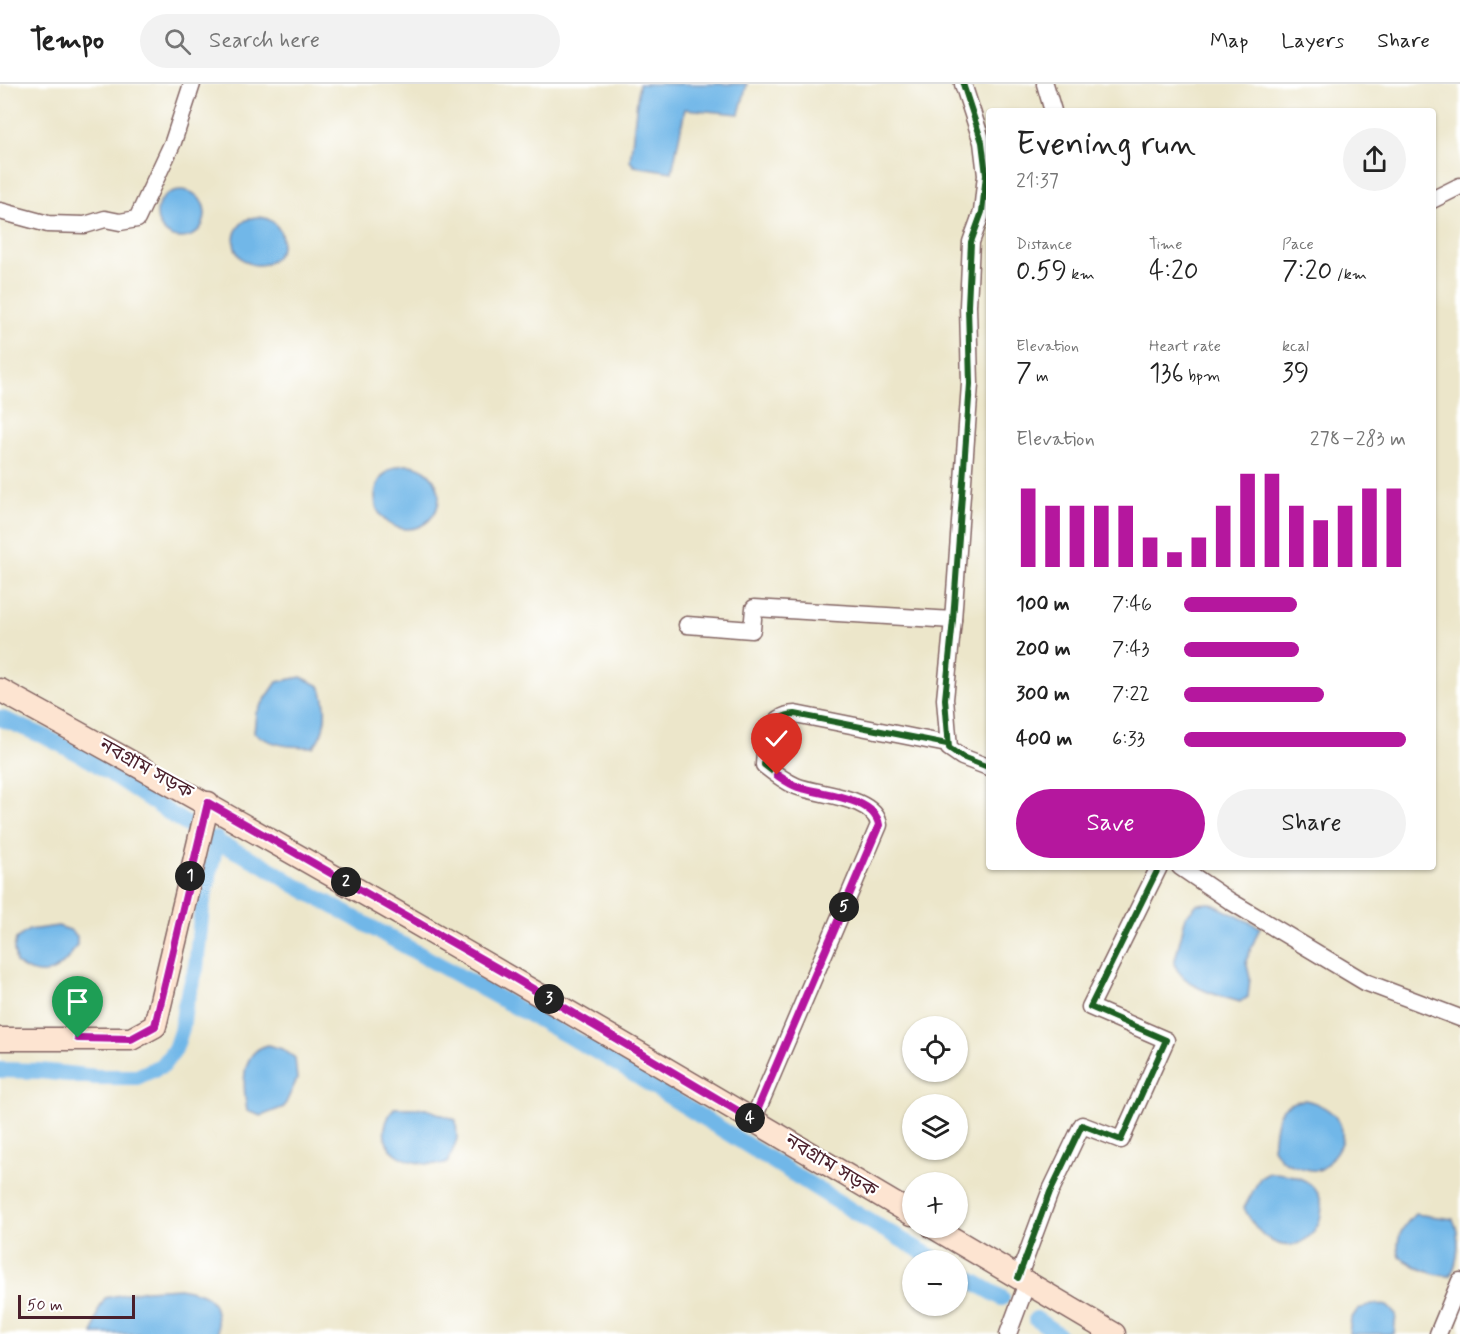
<!DOCTYPE html>
<meta charset="utf-8">
<style>
:root{--surface:#fff;--page:#f2f2f2;--text:#222;--muted:#767676;--line:#e0e0e0;--accent:#b5179e}
body{margin:0;font-family:Mynerve,"Noto Sans Bengali",sans-serif;background:var(--page);color:var(--text);height:100vh;display:flex;flex-direction:column;font-size:22px;white-space:nowrap}
*{box-sizing:border-box;margin:0}
p{font-size:20px;color:var(--muted)}
.icon{flex:none;width:33px;height:33px;fill:none;stroke:currentColor;stroke-width:2;stroke-linecap:round;stroke-linejoin:round}
.map{position:relative;flex:1;overflow:hidden}
.drawer{position:absolute;left:986px;top:24px;width:450px;height:762px;display:flex;flex-direction:column;background:var(--surface);border-radius:6px;box-shadow:0 2px 4px #0004}
.drawer>*{flex:none}
.tools{position:absolute;left:902px;top:932px;display:grid;gap:12px}
.tools a{display:grid;place-items:center;width:66px;height:66px;border-radius:50%;background:var(--surface);box-shadow:0 2px 4px #0004;font-size:30px}
.scale{position:absolute;left:18px;bottom:15px;width:117px;box-sizing:border-box;padding-left:6px;border:3px solid #4a1f2b;border-top:0;font-size:16px;line-height:21px;white-space:nowrap;color:#4a1f2b;-webkit-text-stroke:4px #fff;paint-order:stroke}
.pin{position:absolute;display:grid;place-items:center;width:51px;height:51px;color:#fff;margin:-62px -26px;border-radius:50% 50% 50% 0;rotate:-45deg;box-shadow:0 0 6px #0007}
.pin .icon{rotate:45deg}
.km{position:absolute;width:30px;height:30px;margin:-15px;border-radius:50%;background:#222;color:#fff;font-size:16px;line-height:30px;text-align:center}
.round{display:grid;place-items:center;flex:none;width:63px;height:63px;border-radius:32px;background:var(--page)}
.headline{display:flex;align-items:center;justify-content:space-between;height:102px;padding:0 30px}
h1{font-size:33px;font-weight:600;line-height:45px}
.figures{display:grid;grid-template-columns:repeat(3,1fr);gap:9px;height:102px;padding:6px 30px}
.figures div{display:grid;align-content:center}
.figures b{font-size:26px;font-weight:600}
.figures small{font-size:16px;font-weight:400}
.figures p{font-size:16px}
.chart{height:168px;padding:12px 30px}
.chart p{display:flex;justify-content:space-between}
.chart svg{width:100%;height:108px;margin-top:6px;stroke:var(--accent);stroke-width:6}
.cta{display:flex;gap:12px;margin-top:auto;padding:12px 30px}
.cta a{flex:1;height:69px;border-radius:36px;background:var(--accent);color:#fff;font-size:24px;font-weight:600;line-height:69px;text-align:center}
.cta a+a{background:var(--page);color:var(--text)}
ul{padding:0 30px;list-style:none;font-size:20px}
li{display:grid;grid-template-columns:96px 72px 1fr;align-items:center;height:45px}
li i{height:15px;border-radius:8px;background:var(--accent)}
header{display:flex;align-items:center;gap:36px;box-sizing:border-box;height:84px;padding:0 30px;background:var(--surface);border-bottom:2px solid var(--line)}
header strong{font-size:28px}
nav{display:flex;gap:33px;margin-inline-start:auto;font-size:21px}
.search{width:420px;height:54px;background:var(--page);display:flex;align-items:center;gap:15px;box-sizing:border-box;padding:0 21px;border-radius:33px;color:var(--muted);font-size:22px}
.map>svg:first-child{display:block}
.water{fill:#71b7e8;stroke:#5e6b8a;stroke-width:1.5}
.lines{fill:none;stroke-linecap:round;stroke-linejoin:round}
.canal{stroke:#71b7e8;stroke-width:16}
.street-casing{stroke:#836563;stroke-width:19}
.secondary-casing{stroke:#836563;stroke-width:25}
.street{stroke:#fff;stroke-width:16}
.secondary{stroke:#fde4d1;stroke-width:22}
.cycleway-casing{stroke:#fff;stroke-width:10}
.cycleway{stroke:#1b5e20;stroke-width:6}
.route-casing{stroke:#fff;stroke-width:12}
.route{stroke:#b5179e;stroke-width:8}
.labels{text-anchor:middle;dominant-baseline:central;stroke-width:4.5;stroke-linejoin:round;paint-order:stroke}
.street-label{font-size:20px;fill:#4a1f2b;stroke:#fff}
</style>
<header>
<strong>Tempo</strong>
<div class="search"><svg class="icon" aria-label="search" viewBox="0 0 24 24"><circle cx="10" cy="10" r="6"/><path d="M15 15l6 6"/></svg>Search here</div>
<nav><a>Map</a><a>Layers</a><a>Share</a></nav>
</header>
<div class="map">
<svg width="1460" height="1250" viewBox="0 0 1460 1250">
<rect width="100%" height="100%" fill="#fff"/>
<filter id="ink" filterUnits="userSpaceOnUse"><feTurbulence type="fractalNoise" baseFrequency=".0167" numOctaves="2"/><feDisplacementMap in="SourceGraphic" scale="12" xChannelSelector="R" yChannelSelector="G"/><feConvolveMatrix kernelMatrix="1 2 1 2 8 2 1 2 1" color-interpolation-filters="sRGB"/></filter>
<filter id="wash" filterUnits="userSpaceOnUse"><feTurbulence type="fractalNoise" baseFrequency=".008" numOctaves="4" result="noise"/><feDisplacementMap in="SourceGraphic" scale="24" xChannelSelector="R" yChannelSelector="G"/><feGaussianBlur stdDeviation="1.35" result="paint"/><feColorMatrix in="noise" values="0 0 0 0 0 0 0 0 0 0 0 0 0 0 0 0 0 1.4 0 .05"/><feComposite in="paint" operator="in"/></filter>
<g filter="url(#wash)">
<rect width="100%" height="100%" fill="#ece6ca"/>
<g class="water">
<polygon points="639,0 747,0 739,30 685,25 672,88 634,82 630,77"/>
<circle cx="181" cy="130" r="24"/>
<circle cx="258" cy="157" r="24"/>
<circle cx="407" cy="413" r="32"/>
<path d="M301 593 320 602C328 622 328 646 313 663 290 663 273 662 254 649L256 629 277 598Z"/>
<path d="M1210 819 1260 843 1246 877 1250 894 1248 913 1240 918C1216 911 1185 904 1174 880L1186 832 1197 820Z"/>
<path d="M58 842 70 846 77 852V861C61 888 43 899 16 879L14 865 16 855 29 846Z"/>
<path d="M268 961 282 965 295 974 297 995 284 1023 261 1032 247 1027C243 1003 239 968 268 961Z"/>
<path d="M1305 1016C1332 1022 1356 1045 1333 1072 1330 1076 1326 1083 1321 1085 1313 1089 1287 1081 1281 1075 1278 1073 1276 1068 1273 1064 1276 1039 1274 1019 1305 1016Z"/>
<path d="M394 1024H424L456 1036 457 1055 448 1079C411 1086 364 1065 394 1024Z"/>
<path d="M1269 1089C1376 1089 1295 1225 1244 1124L1260 1094Z"/>
<path d="M1415 1130 1453 1135C1460 1149 1460 1177 1450 1192 1431 1192 1416 1183 1400 1173 1394 1155 1402 1143 1415 1130Z"/>
<path d="M180 1204C214 1211 216 1215 218 1250H93L98 1227 105 1214 146 1206Z"/>
<polygon points="1376,1220 1387,1222 1396,1230 1394,1250 1349,1250 1351,1235 1358,1225"/>
</g>
<g class="lines">
<g class="canal">
<polyline points="0,634 46,653 92,677 201,750 264,781 293,800 606,973 864,1134 937,1176"/>
<polyline points="0,986 40,987 96,993 137,993 163,981 175,965 182,944 185,922 196,884 202,823 217,755"/>
<polyline points="957,1188 1002,1214"/>
<polyline points="1036,1235 1058,1250"/>
</g>
</g>
</g>
<g filter="url(#ink)">
<g class="lines">
<g class="street-casing">
<g id="street">
<polyline points="963,0 982,58 986,91 982,128 971,158 968,222 970,300 953,536 945,615 949,664 962,673 988,683"/>
<polyline points="1045,0 1053,27"/>
<polyline points="1432,116 1460,102"/>
<polyline points="0,127 48,140 85,141 105,135 120,138 137,135 173,58 192,0"/>
<polyline points="687,541 752,546 754,524 953,536"/>
<polyline points="1180,783 1230,817 1365,898 1460,934"/>
<path d="M753 1036 879 741C875 712 817 711 796 702 784 697 774 689 764 681 765 658 769 631 795 630L947 660"/>
<polyline points="1018,1194 1050,1108 1082,1041 1121,1056 1166,956 1090,923 1159,783"/>
<polyline points="1008,1250 1027,1199"/>
<polyline points="1438,1250 1460,1197"/>
</g>
</g>
<g class="secondary-casing">
<g id="secondary">
<path d="M0 606C308 774 610 951 912 1130"/>
<polyline points="0,955 131,955 155,942 208,719"/>
<polyline points="933,1143 1114,1250"/>
</g>
</g>
<use href="#street" class="street"/>
<use href="#secondary" class="secondary"/>
<g class="cycleway-casing">
<g id="cycleway">
<polyline points="963,0 982,58 986,91 982,128 971,158 968,222 970,300 953,536 945,615 949,664 962,673 988,683"/>
<path d="M753 1036 879 741C875 712 817 711 796 702 784 697 774 689 764 681 765 658 769 631 795 630L947 660"/>
<polyline points="1018,1194 1050,1108 1082,1041 1121,1056 1166,956 1090,923 1159,783"/>
</g>
</g>
<use href="#cycleway" class="cycleway"/>
</g>
</g>
<g class="lines" filter="url(#ink)">
<g class="route-casing">
<path id="route" d="M78 954 131 955 155 942 208 719 511 892 753 1036 879 741C875 713 819 710 798 703 790 700 783 695 777 691"/>
</g>
<use href="#route" class="route"/>
</g>
<g class="labels">
<g class="street-label">
<text transform="translate(146 685) rotate(29)">নবগ্রাম সড়ক</text>
<text transform="translate(831 1082) rotate(31)">নবগ্রাম সড়ক</text>
</g>
</g>
</svg>
<div class="tools">
<a><svg class="icon" aria-label="locate" viewBox="0 0 24 24"><circle cx="12" cy="12" r="6"/><path d="M12 2v4M12 18v4M2 12h4M18 12h4"/></svg></a>
<a><svg class="icon" aria-label="layers" viewBox="0 0 24 24"><path d="M12 4l9 5-9 5-9-5zM3 14l9 5 9-5"/></svg></a>
<a>+</a>
<a>−</a>
</div>
<div class="scale">50 m</div>
<div class="pin" style="left:78px;top:954px;background:#1e9e55"><svg class="icon" aria-label="arrive" viewBox="0 0 24 24"><path d="M6 21V4h12l-3 4 3 4H6"/></svg></div>
<div class="pin" style="left:777px;top:691px;background:#d93025"><svg class="icon" aria-label="check" viewBox="0 0 24 24"><path d="M5 12l5 5 9-10"/></svg></div>
<b class="km" style="left:190px;top:792px">1</b>
<b class="km" style="left:346px;top:798px">2</b>
<b class="km" style="left:549px;top:915px">3</b>
<b class="km" style="left:750px;top:1034px">4</b>
<b class="km" style="left:844px;top:823px">5</b>
<section class="drawer">
<div class="headline"><div><h1>Evening run</h1><p>21:37</p></div><a class="round"><svg class="icon" aria-label="share" viewBox="0 0 24 24"><path d="M12 15V3M7 8l5-5 5 5M5 13v7h14v-7"/></svg></a></div>
<div class="figures">
<div><p>Distance</p><b>0.59<small> km</small></b></div>
<div><p>Time</p><b>4:20</b></div>
<div><p>Pace</p><b>7:20<small> /km</small></b></div>
</div>
<div class="figures">
<div><p>Elevation</p><b>7<small> m</small></b></div>
<div><p>Heart rate</p><b>136<small> bpm</small></b></div>
<div><p>kcal</p><b>39</b></div>
</div>
<div class="chart"><p><span>Elevation</span>278–283 m</p>
<svg viewBox="0 0 160 44" preserveAspectRatio="none"><path d="M5 44V12M15 44V19M25 44V19M35 44V19M45 44V19M55 44V32M65 44V38M75 44V32M85 44V19M95 44V6M105 44V6M115 44V19M125 44V25M135 44V19M145 44V12M155 44V12"/></svg>
</div>
<ul>
<li><b>100 m</b>7:46<i style="width:51%"></i></li>
<li><b>200 m</b>7:43<i style="width:52%"></i></li>
<li><b>300 m</b>7:22<i style="width:63%"></i></li>
<li><b>400 m</b>6:33<i style="width:100%"></i></li>
</ul>
<div class="cta"><a>Save</a><a>Share</a></div>
</section>
</div>
